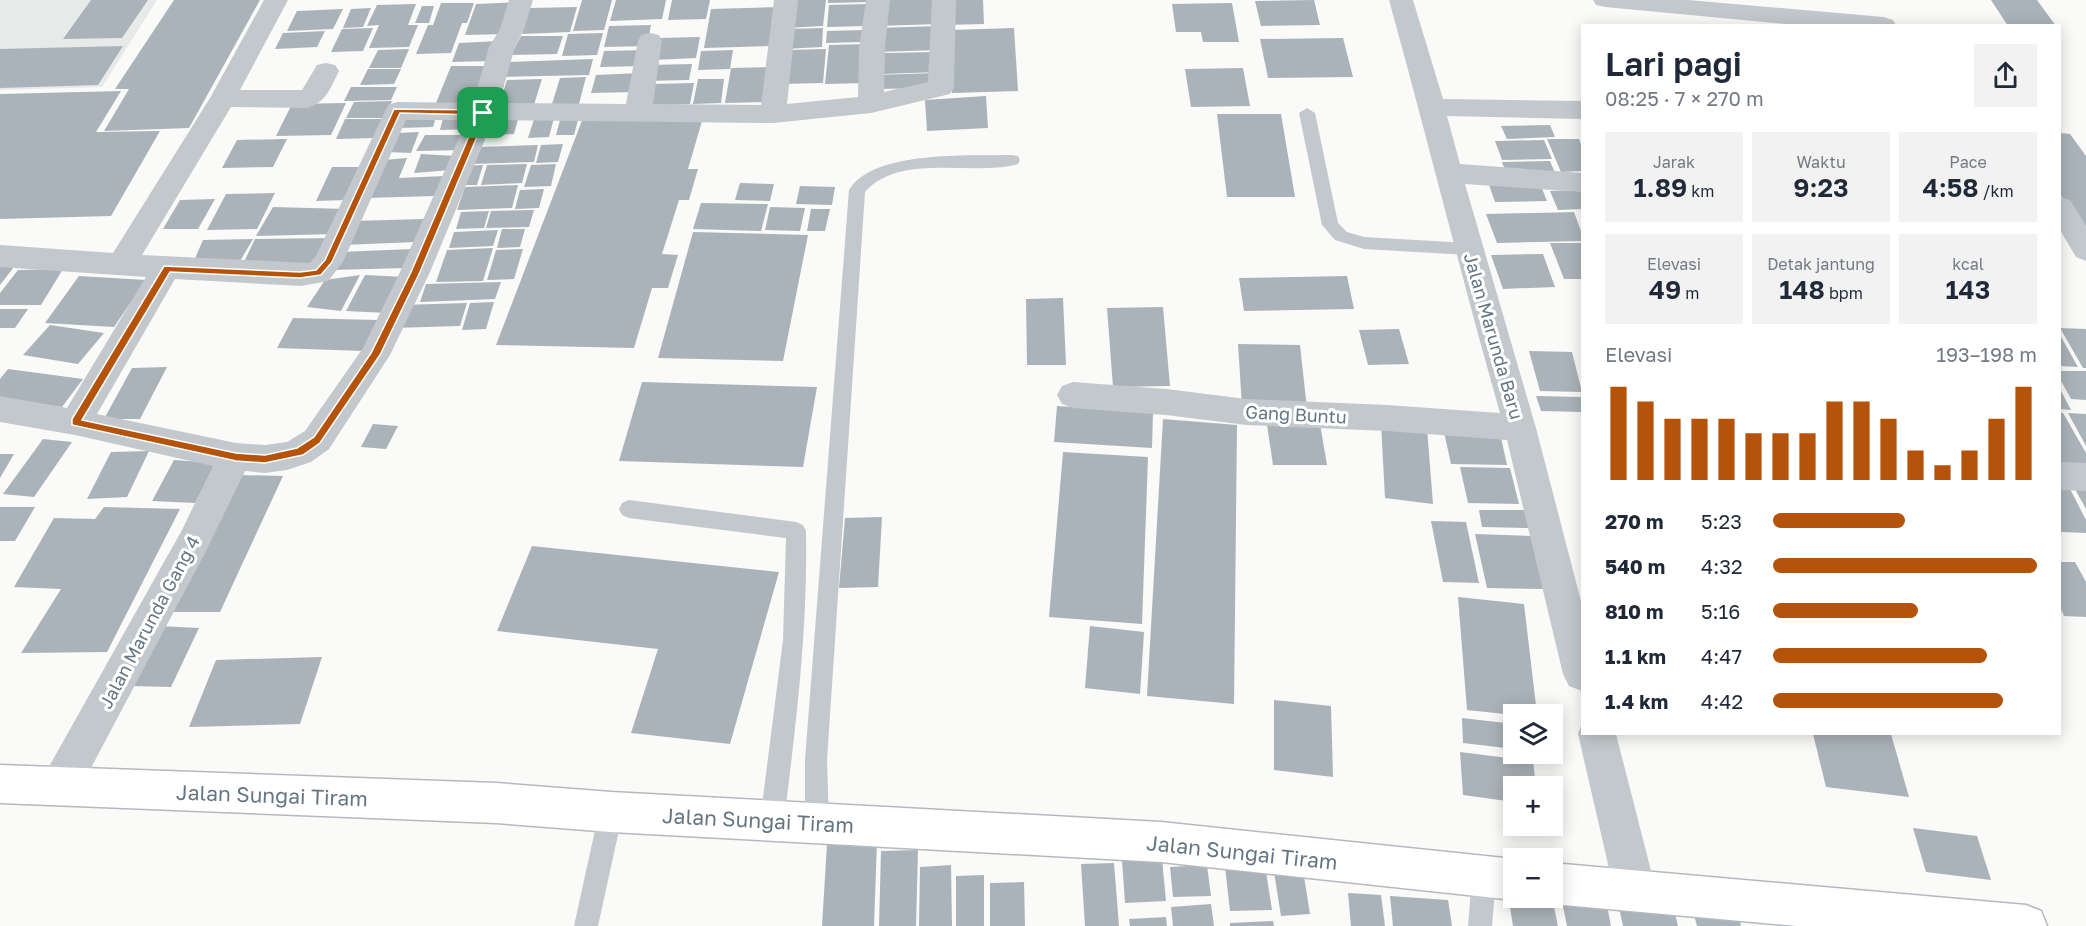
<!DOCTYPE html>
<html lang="id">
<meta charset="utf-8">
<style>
:root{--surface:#fff;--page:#f2f2f3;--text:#1f2937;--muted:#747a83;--accent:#b45309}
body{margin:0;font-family:"Golos Text",sans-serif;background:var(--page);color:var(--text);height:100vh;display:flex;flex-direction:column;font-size:22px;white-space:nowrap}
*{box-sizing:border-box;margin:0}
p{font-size:20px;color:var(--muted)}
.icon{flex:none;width:33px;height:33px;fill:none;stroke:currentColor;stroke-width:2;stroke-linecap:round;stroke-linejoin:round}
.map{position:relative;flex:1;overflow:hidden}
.side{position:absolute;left:1581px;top:24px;width:480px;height:711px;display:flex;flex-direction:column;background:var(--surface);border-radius:0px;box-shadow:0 3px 15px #0003}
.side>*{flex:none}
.buttons{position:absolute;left:1503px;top:704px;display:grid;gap:12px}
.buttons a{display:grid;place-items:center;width:60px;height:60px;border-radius:0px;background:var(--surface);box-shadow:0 3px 15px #0003;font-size:30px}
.pin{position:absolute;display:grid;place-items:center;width:51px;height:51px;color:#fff;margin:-26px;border-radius:12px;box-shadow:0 3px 9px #0006}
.round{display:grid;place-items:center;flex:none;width:63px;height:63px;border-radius:0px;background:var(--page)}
.headline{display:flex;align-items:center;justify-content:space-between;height:102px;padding:0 24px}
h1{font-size:33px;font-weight:600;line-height:45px}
.figures{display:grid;grid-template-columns:repeat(3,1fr);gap:9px;height:102px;padding:6px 24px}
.figures div{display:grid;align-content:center;border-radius:0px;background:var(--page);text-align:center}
.figures b{font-size:26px;font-weight:600}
.figures small{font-size:16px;font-weight:400}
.figures p{font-size:16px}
.chart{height:168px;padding:12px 24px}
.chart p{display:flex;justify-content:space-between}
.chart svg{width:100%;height:108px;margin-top:6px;stroke:var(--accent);stroke-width:6}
ul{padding:0 24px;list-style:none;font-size:20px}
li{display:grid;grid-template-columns:96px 72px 1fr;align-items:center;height:45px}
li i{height:15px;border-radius:8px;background:var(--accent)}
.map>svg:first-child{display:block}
.built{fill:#e8e9e9}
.building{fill:#aab3b9}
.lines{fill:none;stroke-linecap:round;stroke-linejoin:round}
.secondary-casing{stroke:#b3babf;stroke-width:3}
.lane{fill:#c3c8cc;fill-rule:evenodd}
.street{fill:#c3c8cc;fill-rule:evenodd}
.secondary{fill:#fff;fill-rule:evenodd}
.route{fill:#b45309;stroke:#fff;stroke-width:1.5;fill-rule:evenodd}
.labels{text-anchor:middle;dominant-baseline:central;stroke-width:6;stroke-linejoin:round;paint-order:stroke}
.street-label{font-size:18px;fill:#657683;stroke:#fff}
.near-street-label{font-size:21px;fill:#657683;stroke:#fff}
</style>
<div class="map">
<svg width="2086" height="926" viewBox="0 0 2086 926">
<rect width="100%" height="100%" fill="#fafaf8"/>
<polygon class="built" points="0,0 157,0 102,87 0,90"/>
<g class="building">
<polygon points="91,0 148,0 122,38 63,39"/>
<polygon points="174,0 260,0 189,128 104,131 129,89 115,89"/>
<polygon points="582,0 612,0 604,30 573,31"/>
<polygon points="616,0 666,0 662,19 610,21"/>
<polygon points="672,0 710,0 706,19 668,20"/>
<polygon points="789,0 826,0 823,26 786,28"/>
<polygon points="828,0 871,0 871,2 828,3"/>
<polygon points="881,0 939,0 939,24 877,26"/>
<polygon points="945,0 983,0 984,24 945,25"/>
<polygon points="1314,0 1320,25 1261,26 1255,1"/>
<polygon points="1991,0 2037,0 2056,26 2008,26"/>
<polygon points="518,2 507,34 465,35 476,4"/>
<polygon points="441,3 474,3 467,23 462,23 451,53 416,54 428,25 433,25"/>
<polygon points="1232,3 1239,42 1203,42 1201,32 1176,32 1172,4"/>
<polygon points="416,4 408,25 418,25 409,47 369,48 379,25 367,26 377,5"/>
<polygon points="868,4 866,26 827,27 829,5"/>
<polygon points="422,6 434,6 429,23 415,23"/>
<polygon points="577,7 570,32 522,34 530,8"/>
<polygon points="779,7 775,46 704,48 711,9"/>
<polygon points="371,8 363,27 343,28 351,9"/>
<polygon points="343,9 333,29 287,31 297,11"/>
<polygon points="651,25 647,46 604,47 609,26"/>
<polygon points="940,26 940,50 874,52 876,28"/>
<polygon points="373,28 363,51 331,52 342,29"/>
<polygon points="823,28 822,47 784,49 787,29"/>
<polygon points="1014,28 1018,91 952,93 951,30"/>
<polygon points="863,30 862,42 826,43 827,31"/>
<polygon points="325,31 317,47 275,49 283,33"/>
<polygon points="603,33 597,55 562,56 568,34"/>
<polygon points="521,36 563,36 557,54 511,55"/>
<polygon points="700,37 696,58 653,60 658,38"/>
<polygon points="1343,38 1353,77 1268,78 1260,39"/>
<polygon points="499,41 493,61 452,62 459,43"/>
<polygon points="869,44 867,83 825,84 829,45"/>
<polygon points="123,46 98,85 0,88 0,49"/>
<polygon points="409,49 401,68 369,68 378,50"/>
<polygon points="826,49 823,83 782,84 787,50"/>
<polygon points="645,50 642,66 600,67 604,51"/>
<polygon points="733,50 730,69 698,70 701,51"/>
<polygon points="939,52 939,72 883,74 884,53"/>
<polygon points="593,59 589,75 501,77 507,62"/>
<polygon points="692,64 689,80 647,81 650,65"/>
<polygon points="451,66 489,66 478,103 436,103"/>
<polygon points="774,67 769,102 725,103 731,68"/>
<polygon points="1243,68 1250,106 1191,107 1185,69"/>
<polygon points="368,69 401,69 394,84 360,85"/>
<polygon points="640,73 636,92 591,93 596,75"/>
<polygon points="936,73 936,88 875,89 875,75"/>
<polygon points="586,77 579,104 552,104 560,78"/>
<polygon points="542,79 533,108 498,108 507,80"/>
<polygon points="698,79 724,79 721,103 693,104"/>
<polygon points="694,83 690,104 647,106 652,84"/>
<polygon points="351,87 397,87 391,100 344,101"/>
<polygon points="121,91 96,132 160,131 111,216 0,219 0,94"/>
<polygon points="986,96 988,128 927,131 925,100"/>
<polygon points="392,101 384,118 346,118 354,102"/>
<polygon points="346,103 331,135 276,136 292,104"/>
<polygon points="437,113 433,127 399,128 403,115"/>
<polygon points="1217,114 1281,114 1295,197 1227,197"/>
<polygon points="519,116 514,134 484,135 490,117"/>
<polygon points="443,118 476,118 471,129 440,130"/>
<polygon points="554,118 549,137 528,138 534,119"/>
<polygon points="583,118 702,121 688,169 698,169 689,200 679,200 662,254 678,255 668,288 652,288 634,348 496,345"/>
<polygon points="345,119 385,119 376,138 336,139"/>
<polygon points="560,120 578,120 574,135 556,135"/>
<polygon points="1550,125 1555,137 1507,139 1501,126"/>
<polygon points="419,132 411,153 387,152 397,133"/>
<polygon points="2060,133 2070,134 2086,156 2086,236 2060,194"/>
<polygon points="425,135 467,135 464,150 416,151"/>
<polygon points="287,139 273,167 222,168 237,140"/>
<polygon points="1547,139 1579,139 1582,147 1582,171 1561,172"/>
<polygon points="1544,140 1552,159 1502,160 1495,141"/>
<polygon points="563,144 558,162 536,163 541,145"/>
<polygon points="538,145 534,162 473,164 478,147"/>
<polygon points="421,154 456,156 451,170 414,173"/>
<polygon points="407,158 399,178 445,176 434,196 366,198 383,160"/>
<polygon points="1550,161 1556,175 1507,176 1502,162"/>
<polygon points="527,164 522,183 481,185 487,165"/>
<polygon points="556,164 551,186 524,187 531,165"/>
<polygon points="483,165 477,185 458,185 464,166"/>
<polygon points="332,167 361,167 346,200 316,201"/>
<polygon points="1539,181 1547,201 1495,202 1488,182"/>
<polygon points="740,183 774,184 770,201 735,200"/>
<polygon points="518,185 512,208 457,210 465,187"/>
<polygon points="800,186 835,187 832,205 796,204"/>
<polygon points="544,189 539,208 515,209 520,190"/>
<polygon points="1582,190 1582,209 1558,210 1550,191"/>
<polygon points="275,193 257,229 207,230 226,194"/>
<polygon points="215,199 198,229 163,229 180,200"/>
<polygon points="701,203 768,204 761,231 693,229"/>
<polygon points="273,207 347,209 335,234 256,236"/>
<polygon points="770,207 805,208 800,231 765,230"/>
<polygon points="811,209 830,209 825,231 807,231"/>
<polygon points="534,210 529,227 486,228 491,211"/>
<polygon points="489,211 484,228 456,229 461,212"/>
<polygon points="1574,212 1582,234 1582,241 1497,243 1486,214"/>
<polygon points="425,219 416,242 342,245 352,221"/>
<polygon points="502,229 525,229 520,247 497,248"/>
<polygon points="498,230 493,246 449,248 454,232"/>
<polygon points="693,232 808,235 783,361 658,358"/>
<polygon points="332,238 319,266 241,268 255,239"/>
<polygon points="253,239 236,268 193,263 203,240"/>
<polygon points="1550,243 1582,243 1582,279 1564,279"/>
<polygon points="493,248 483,281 436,282 447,250"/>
<polygon points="413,249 407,268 332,270 339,252"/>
<polygon points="523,249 514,279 487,280 496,250"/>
<polygon points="1543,254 1555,287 1503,289 1491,255"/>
<polygon points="0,267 14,267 0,285"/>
<polygon points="63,269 41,305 0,305 0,293 18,270"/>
<polygon points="360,275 341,311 307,307 325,280"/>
<polygon points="365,275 405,277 387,313 346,311"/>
<polygon points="79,276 146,280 114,327 45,323"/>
<polygon points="1347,276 1354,309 1244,311 1239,278"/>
<polygon points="501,282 495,299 420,302 426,284"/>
<polygon points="1063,298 1066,365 1027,365 1026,299"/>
<polygon points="494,302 486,329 462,330 470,303"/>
<polygon points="467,303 460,326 393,328 401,305"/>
<polygon points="1163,307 1170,386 1113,387 1107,308"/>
<polygon points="0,309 28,309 15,328 0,328"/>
<polygon points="293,318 378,320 363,351 277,348"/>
<polygon points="50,325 104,333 78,364 23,355"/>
<polygon points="2060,328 2086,329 2086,368 2083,368"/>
<polygon points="1399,329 1409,364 1368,365 1359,330"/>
<polygon points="2060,335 2078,367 2060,366"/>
<polygon points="1238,344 1300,345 1307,409 1242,406"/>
<polygon points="1529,351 1572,352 1582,392 1540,391"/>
<polygon points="167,367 140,419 104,419 132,368"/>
<polygon points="8,369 83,379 62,407 0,398 0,379"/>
<polygon points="2060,371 2086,371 2086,400 2071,399 2060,379"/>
<polygon points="642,382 817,387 803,467 619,461"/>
<polygon points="2060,389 2071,410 2060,409"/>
<polygon points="1536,396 1582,397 1582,412 1541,411"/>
<polygon points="1057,406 1153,412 1152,448 1054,442"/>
<polygon points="2060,413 2063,413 2086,453 2086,467 2060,466"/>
<polygon points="2068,413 2086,414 2086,446"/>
<polygon points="1163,419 1237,425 1234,704 1147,696"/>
<polygon points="1381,423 1427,428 1433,504 1385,498"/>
<polygon points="373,424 398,426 386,449 361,447"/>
<polygon points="1320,424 1327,465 1273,465 1267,425"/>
<polygon points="1444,432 1500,433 1507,465 1451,464"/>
<polygon points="43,439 72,442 34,497 3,494"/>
<polygon points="149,451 127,497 87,499 111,452"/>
<polygon points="1063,452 1148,457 1142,624 1049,617"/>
<polygon points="0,454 14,454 0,478"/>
<polygon points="174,460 216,463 195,503 152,501"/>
<polygon points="1460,467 1510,468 1519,504 1468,503"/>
<polygon points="237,475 283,476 220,612 169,612"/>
<polygon points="2071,482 2086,483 2086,509"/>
<polygon points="2060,483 2067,483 2086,520 2086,533 2061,532 2060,531"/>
<polygon points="0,507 35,507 15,541 0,541"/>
<polygon points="104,507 180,509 107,652 21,653 61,589 14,587 54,518 95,519"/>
<polygon points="1479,510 1524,510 1529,528 1482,527"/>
<polygon points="882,517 878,587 839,588 845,518"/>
<polygon points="1431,521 1466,522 1479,583 1443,582"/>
<polygon points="1475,534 1533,536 1546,589 1487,588"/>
<polygon points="532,546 779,572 730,744 631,733 658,649 497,631"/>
<polygon points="2060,562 2075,562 2086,582 2086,617 2064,616 2060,607"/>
<polygon points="1458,597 1524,604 1537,714 1514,715 1467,710"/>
<polygon points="158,626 199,628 171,687 129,686"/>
<polygon points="1090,626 1144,632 1140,694 1085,688"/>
<polygon points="322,657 300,724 189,727 216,660"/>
<polygon points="1274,700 1331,706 1333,777 1274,770"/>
<polygon points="1462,718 1514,724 1514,749 1463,743"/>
<polygon points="1813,734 1891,734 1909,797 1826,787"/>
<polygon points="1460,752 1533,761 1536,786 1514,786 1514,802 1463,795"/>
<polygon points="1913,828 1977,836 1991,880 1926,872"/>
<polygon points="877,842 874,926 822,926 827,844"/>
<polygon points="918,850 916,926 879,926 881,851"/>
<polygon points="1162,859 1166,901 1125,903 1122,860"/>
<polygon points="1114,863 1119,926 1085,926 1081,864"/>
<polygon points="1302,864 1310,914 1281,916 1273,866"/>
<polygon points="951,865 952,926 919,926 920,867"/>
<polygon points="1207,865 1211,896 1173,897 1170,867"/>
<polygon points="1265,865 1272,910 1230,911 1225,867"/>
<polygon points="984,875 984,926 956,926 956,876"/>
<polygon points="1024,882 1025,926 990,926 990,883"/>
<polygon points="1348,893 1381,895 1385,926 1351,926"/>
<polygon points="1508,895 1514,897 1552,898 1558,926 1513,926"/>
<polygon points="1390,896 1448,900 1452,926 1393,926"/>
<polygon points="1561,897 1606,900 1611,926 1567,926"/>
<polygon points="1618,903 1673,906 1678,926 1623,926"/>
<polygon points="1211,904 1214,926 1173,926 1171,907"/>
<polygon points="1694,915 1739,917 1741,926 1697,926"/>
<polygon points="1166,917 1167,926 1130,926 1129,919"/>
<polygon points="1273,921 1274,926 1230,926 1230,923"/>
</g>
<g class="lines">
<g class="secondary-casing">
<g id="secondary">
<polygon points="0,765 496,783 611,792 1161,822 1514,859 1514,897 1522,897 1514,900 1161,862 611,832 496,823 0,803"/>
<polygon points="1552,863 2026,905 2041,911 2047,926 1797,926 1552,904 1537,897 1552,897"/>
</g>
</g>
<g class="lane">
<polygon points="1307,108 1315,113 1338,223 1347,232 1364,237 1468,243 1474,245 1477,249 1474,253 1468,255 1364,249 1335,240 1322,225 1299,113"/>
<path d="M1012 155 1018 156 1020 160 1018 164C971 177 901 152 865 192L827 760 829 823 825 831 817 835 809 831 805 823V760L849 190C873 150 969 156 1012 155Z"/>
<path d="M629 500 796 522 803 525 806 531C808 629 796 724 784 821L780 829 772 833 764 829 760 821 783 640 786 538 629 518 622 515 619 509 622 503Z"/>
<polygon points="611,800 619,804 623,812 598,926 574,926 599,812 603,804"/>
<polygon points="1484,866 1493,869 1496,878 1492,926 1468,926 1472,878 1475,869"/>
</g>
<g class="street">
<path d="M264 0H288L240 90H302L317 65 326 63 335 65 339 71C330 88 327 102 307 108L231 107 142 255 310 263 316 256 388 105 397 102 473 103 489 47 500 29 509 0H533L524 29 515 47 499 103 626 104 638 41 641 35 650 33 659 35 662 41 653 104 761 105 774 0H798L787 104 858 97 859 48 866 0H890L885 48 884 92 928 82 932 0H956L954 88 950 94 871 113 773 123 493 120 430 272 390 355 329 449 311 462 287 470 265 473 245 471 206 551 74 800 60 805 46 800 40 786 46 772 182 530 213 466 75 435 0 422V396L67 408 146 277 0 267V245L113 253 210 98ZM406 120H467L400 272 363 348 305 431 287 442 265 445 236 443 97 414 175 279 301 286 328 281 343 262Z"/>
<path d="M1389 0H1413L1443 99 1582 101V119L1447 116 1460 164 1582 173V192L1465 184 1536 428 1582 605V691L1569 686 1563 674 1507 440 1387 431 1246 425 1166 415 1073 408 1062 404 1057 395 1062 386 1073 382 1166 389 1246 399 1387 405 1500 413C1461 276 1427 137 1389 0Z"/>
<polygon points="1593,0 1688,0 1884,17 1893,20 1896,25 1806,26 1605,7 1596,5"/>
<polygon points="2060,197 2070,200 2086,226 2086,261 2076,257 2060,230"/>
<polygon points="2060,462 2086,463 2086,491 2060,490"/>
<polygon points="1582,723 1582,734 1616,734 1656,890 1650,905 1635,911 1620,905 1614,890 1578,734"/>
</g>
<use href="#secondary" class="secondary"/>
</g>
<path class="route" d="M394 109 483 110 487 113 420 272 380 355 320 443 303 455 265 463 236 461 72 425V419L164 266 300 272 316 270 325 260ZM400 113 478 115 411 272 371 353 314 437 297 448 265 455 236 453 82 420 170 272 300 278 321 275 332 262Z"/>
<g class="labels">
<g class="street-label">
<text transform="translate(1494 336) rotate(74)">Jalan Marunda Baru</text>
<text transform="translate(1296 414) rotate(3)">Gang Buntu</text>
<text transform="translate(149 622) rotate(-62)">Jalan Marunda Gang 4</text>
</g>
<g class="near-street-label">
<text transform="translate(272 795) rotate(2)">Jalan Sungai Tiram</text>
<text transform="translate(758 820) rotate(3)">Jalan Sungai Tiram</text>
<text transform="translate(1242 852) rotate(6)">Jalan Sungai Tiram</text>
</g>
</g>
</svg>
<div class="buttons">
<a><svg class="icon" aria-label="layers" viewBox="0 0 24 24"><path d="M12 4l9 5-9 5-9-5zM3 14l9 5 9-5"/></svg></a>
<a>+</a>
<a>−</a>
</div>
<div class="pin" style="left:483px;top:113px;background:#1e9e55"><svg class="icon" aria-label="arrive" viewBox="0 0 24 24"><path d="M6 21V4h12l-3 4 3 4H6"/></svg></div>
<section class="side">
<div class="headline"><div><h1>Lari pagi</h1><p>08:25 · 7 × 270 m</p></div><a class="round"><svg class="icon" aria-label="share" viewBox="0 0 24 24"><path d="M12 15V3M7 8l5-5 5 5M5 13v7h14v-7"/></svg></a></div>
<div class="figures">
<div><p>Jarak</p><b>1.89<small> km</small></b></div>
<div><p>Waktu</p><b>9:23</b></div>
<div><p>Pace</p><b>4:58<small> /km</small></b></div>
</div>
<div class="figures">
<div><p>Elevasi</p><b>49<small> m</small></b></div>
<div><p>Detak jantung</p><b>148<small> bpm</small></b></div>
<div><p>kcal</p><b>143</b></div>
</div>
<div class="chart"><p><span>Elevasi</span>193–198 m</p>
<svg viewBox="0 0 160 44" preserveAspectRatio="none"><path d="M5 44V6M15 44V12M25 44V19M35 44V19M45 44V19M55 44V25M65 44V25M75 44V25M85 44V12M95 44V12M105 44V19M115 44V32M125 44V38M135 44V32M145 44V19M155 44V6"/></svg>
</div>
<ul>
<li><b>270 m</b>5:23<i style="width:50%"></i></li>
<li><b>540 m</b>4:32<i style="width:100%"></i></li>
<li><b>810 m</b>5:16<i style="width:55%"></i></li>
<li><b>1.1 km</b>4:47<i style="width:81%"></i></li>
<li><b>1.4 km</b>4:42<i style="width:87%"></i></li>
</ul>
</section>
</div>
